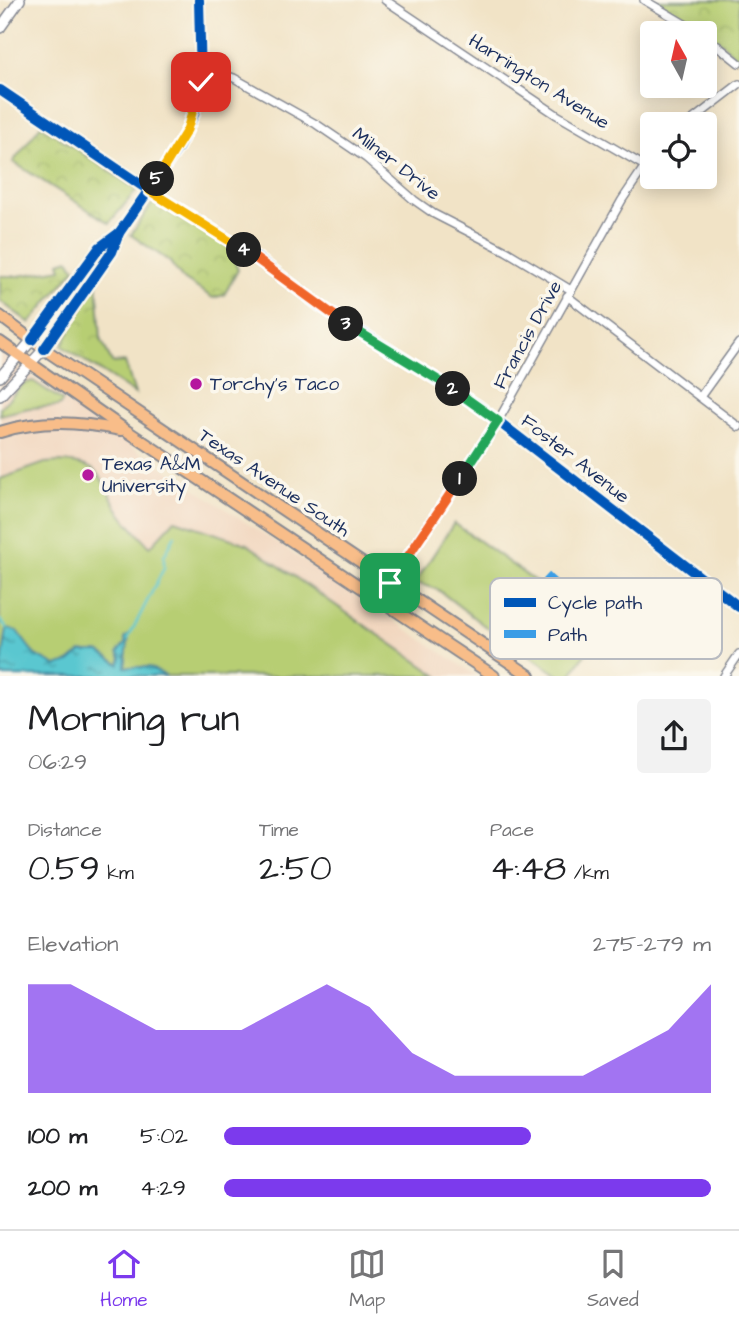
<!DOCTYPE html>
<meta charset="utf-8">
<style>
:root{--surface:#fff;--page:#f2f2f2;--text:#202124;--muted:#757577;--line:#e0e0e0;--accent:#7c3aed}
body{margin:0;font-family:"Architects Daughter",sans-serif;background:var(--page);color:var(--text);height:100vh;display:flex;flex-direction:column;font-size:26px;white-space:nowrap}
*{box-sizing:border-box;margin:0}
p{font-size:23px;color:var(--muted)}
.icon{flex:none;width:38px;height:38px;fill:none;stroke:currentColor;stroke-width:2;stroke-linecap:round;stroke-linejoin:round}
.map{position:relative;height:676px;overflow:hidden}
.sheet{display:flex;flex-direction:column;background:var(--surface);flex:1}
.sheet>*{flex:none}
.needle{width:46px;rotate:352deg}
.tools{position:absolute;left:640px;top:21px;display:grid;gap:14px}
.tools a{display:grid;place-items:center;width:77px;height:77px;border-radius:7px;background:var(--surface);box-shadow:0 4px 18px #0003;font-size:35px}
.pin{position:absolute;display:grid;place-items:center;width:60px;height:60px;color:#fff;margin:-30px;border-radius:14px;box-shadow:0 4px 10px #0006}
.km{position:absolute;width:35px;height:35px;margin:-18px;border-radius:50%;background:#222;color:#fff;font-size:19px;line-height:35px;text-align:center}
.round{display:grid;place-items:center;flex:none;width:74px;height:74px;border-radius:7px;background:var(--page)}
.headline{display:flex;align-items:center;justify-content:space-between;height:119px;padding:0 28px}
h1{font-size:38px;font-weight:600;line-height:52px}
.figures{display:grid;grid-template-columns:repeat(3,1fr);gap:10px;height:119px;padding:7px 28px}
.figures div{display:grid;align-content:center}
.figures b{font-size:35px;font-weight:600}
.figures small{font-size:19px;font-weight:400}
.figures p{font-size:19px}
.chart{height:196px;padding:14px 28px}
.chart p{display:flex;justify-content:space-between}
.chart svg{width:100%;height:126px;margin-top:7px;fill:var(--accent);opacity:.7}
ul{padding:0 28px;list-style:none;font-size:23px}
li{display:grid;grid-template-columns:112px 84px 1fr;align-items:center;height:52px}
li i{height:18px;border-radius:9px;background:var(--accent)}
.dock{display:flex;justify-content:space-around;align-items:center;height:98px;border-top:2px solid var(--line);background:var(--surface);font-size:19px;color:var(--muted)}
.dock a{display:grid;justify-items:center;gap:4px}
.dock .active{color:var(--accent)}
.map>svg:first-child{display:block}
.built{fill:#f1d5bd}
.grass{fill:#b7ce73;stroke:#697e68;stroke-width:2}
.park{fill:url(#park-crowns);stroke:#697e68;stroke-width:2}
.water{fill:url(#water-ripples);stroke:#3a7b97;stroke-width:2}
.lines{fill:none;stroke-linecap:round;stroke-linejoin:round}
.stream{stroke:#5ac7d0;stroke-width:2.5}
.minor-casing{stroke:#868992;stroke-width:10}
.tertiary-casing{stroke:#868992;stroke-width:12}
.primary-casing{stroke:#868992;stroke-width:14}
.minor{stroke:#fff;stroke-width:7}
.tertiary{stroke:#fff;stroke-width:9}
.primary{stroke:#f8bd89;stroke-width:10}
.quiet{stroke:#3b9de6;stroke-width:9;stroke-dasharray:18 9;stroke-linecap:butt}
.cycleway-casing{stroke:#fbf7ec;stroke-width:15}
.cycleway{stroke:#0057b8;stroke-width:10}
.split-1-casing{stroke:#fff;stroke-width:14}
.split-2-casing{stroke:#fff;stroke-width:14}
.split-3-casing{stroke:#fff;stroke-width:14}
.split-4-casing{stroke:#fff;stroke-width:14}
.split-5-casing{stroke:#fff;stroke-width:14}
.split-6-casing{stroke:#fff;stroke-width:14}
.split-1{stroke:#f0652b;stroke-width:9}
.split-2{stroke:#22a559;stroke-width:9}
.split-3{stroke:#22a559;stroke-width:9}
.split-4{stroke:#f0652b;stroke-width:9}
.split-5{stroke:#f5b400;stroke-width:9}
.split-6{stroke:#f5b400;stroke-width:9}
.poi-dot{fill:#b5179e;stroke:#fbf7ec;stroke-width:2.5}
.labels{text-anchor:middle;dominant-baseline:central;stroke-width:7;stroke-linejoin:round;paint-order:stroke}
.street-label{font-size:19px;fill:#1b2f5e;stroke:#fbf7ec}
.poi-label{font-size:19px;fill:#1b2f5e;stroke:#fbf7ec;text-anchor:start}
.key{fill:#fbf7ec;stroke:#b8bbc1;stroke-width:2}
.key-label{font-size:19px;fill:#1b2f5e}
</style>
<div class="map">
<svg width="739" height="676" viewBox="0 0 739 676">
<defs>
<pattern id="park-crowns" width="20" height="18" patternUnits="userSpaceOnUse" patternTransform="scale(1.75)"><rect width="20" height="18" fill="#b7ce73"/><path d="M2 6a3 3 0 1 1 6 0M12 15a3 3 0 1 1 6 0" fill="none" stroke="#9db166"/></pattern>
<pattern id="water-ripples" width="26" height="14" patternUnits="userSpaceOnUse" patternTransform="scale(1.75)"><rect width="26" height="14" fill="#5ac7d0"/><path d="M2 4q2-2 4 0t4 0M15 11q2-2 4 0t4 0" fill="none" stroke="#4aa2ac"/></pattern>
</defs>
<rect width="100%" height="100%" fill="#fbf7ec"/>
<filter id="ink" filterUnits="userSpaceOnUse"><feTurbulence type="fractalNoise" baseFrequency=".0143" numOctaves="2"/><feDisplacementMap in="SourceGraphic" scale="14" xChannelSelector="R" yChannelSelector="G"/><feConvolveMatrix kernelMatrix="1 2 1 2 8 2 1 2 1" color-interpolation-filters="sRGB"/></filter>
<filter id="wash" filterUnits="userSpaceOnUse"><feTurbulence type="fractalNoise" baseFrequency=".00686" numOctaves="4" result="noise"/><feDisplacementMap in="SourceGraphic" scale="28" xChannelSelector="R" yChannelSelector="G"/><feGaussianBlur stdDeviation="1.57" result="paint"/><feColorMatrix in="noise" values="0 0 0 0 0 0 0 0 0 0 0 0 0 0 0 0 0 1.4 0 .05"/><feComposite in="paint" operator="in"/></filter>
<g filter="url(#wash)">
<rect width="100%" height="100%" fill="#f1e3c6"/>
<polygon class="built" points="0,353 87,417 477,676 0,676"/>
<g class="grass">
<polygon points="33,381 63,401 59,406 29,408 0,415 0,408 23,384"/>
<path d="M59 462C104 464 98 476 118 509 126 523 140 535 150 547L175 520 247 544 438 676H0V479L45 463Z"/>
<polygon points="454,523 561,600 526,653 482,624 437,589 415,583"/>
<polygon points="566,604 603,628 570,676 560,676 530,656"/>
</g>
<g class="park">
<polygon points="656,0 739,0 739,60 722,43"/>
<polygon points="41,125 137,190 109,223 13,162"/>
<polygon points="153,202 228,246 238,270 224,295 213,298 182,278 169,261 131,235"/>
<polygon points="69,259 75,269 30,323 0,301 0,276 18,276 62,269 60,262"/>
<polygon points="97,280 101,339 112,363 125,362 135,394 62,346"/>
</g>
<polygon class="water" points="7,628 17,631 35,655 56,666 69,662 81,652 100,652 119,664 121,658 118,652 125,644 125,638 129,635 125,667 149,667 166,676 0,676"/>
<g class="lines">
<g class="stream">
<polyline points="0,620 7,628"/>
<polyline points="128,639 164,568 164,556 175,535"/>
</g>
</g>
</g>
<g filter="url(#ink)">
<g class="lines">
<g class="minor-casing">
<g id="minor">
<polyline points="385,0 557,115 643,165"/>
<polyline points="644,0 700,33"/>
<polyline points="705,36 739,63"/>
<polyline points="201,67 234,78 316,124 366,158 414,200 434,214 506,251 571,290"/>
<polyline points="0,90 150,191 256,257 320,306 477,405 739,607"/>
<polyline points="687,124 739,84"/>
<polyline points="567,296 739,427"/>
<polyline points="32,340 100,247 118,233"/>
<polyline points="44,349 112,252 119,233 178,148 187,130 194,114 201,82 199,0"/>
<polyline points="700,397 739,343"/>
<polyline points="379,600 498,421 622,200 653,154"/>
<polyline points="724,676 739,654"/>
</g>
</g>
<g class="tertiary-casing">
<g id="tertiary">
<polyline points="0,28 20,0"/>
<polyline points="0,377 32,340"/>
<polyline points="0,396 44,349"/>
</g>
</g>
<g class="primary-casing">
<g id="primary">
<polyline points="0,316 44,349 530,676"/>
<polyline points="0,342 127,431 494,676"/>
<path d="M0 432C42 419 79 422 121 430"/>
</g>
</g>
<use href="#minor" class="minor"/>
<use href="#tertiary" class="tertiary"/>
<use href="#primary" class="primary"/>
<path class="quiet" d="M546 576C573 602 602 621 635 638"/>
<g class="cycleway-casing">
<g id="cycleway">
<polyline points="0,90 150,191 256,257 320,306 477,405 739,607"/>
<polyline points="32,340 100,247 119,233"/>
<polyline points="44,349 112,252 119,233 178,148 187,130 194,114 201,82 199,0"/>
</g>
</g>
<use href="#cycleway" class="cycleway"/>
</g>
</g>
<g class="lines" filter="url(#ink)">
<g class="split-1-casing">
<polyline id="split-1" points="390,583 460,479"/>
</g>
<g class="split-2-casing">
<polyline id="split-2" points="453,389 498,421 460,479"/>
</g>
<g class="split-3-casing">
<polyline id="split-3" points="346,324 453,389"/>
</g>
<g class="split-4-casing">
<polyline id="split-4" points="244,250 346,324"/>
</g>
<g class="split-5-casing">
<polyline id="split-5" points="157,179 150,191 244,250"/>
</g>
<g class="split-6-casing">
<polyline id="split-6" points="157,179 187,130 201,82"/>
</g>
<use href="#split-1" class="split-1"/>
<use href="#split-2" class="split-2"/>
<use href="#split-3" class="split-3"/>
<use href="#split-4" class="split-4"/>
<use href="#split-5" class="split-5"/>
<use href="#split-6" class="split-6"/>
</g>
<g class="poi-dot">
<circle cx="196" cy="384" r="7"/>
<circle cx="88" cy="475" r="7"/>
</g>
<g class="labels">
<g class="street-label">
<text transform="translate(539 82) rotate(32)">Harrington Avenue</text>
<text transform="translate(396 164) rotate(38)">Milner Drive</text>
<text transform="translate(528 335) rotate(-61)">Francis Drive</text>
<text transform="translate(575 459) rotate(38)">Foster Avenue</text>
<text transform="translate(274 483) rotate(34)">Texas Avenue South</text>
</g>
<g class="poi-label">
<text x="210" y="384">Torchy's Taco</text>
<text x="102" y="464">Texas A&amp;M<tspan x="102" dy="22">University</tspan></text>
</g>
</g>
<rect x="490" y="578" width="232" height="81" rx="10" class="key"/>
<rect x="504" y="598" width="32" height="9" fill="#0057b8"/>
<rect x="504" y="630" width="32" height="8" fill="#3b9de6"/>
<g class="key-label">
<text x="548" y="609">Cycle path</text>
<text x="548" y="641">Path</text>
</g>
</svg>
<div class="tools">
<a><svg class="needle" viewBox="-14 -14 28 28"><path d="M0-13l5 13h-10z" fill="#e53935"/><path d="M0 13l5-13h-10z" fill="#757577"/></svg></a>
<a><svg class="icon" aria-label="locate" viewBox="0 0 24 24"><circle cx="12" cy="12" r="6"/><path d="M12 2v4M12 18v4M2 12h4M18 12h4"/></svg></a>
</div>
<div class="pin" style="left:390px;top:583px;background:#1e9e55"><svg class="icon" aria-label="arrive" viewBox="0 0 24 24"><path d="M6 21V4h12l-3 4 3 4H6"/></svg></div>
<div class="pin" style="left:201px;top:82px;background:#d93025"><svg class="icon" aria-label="check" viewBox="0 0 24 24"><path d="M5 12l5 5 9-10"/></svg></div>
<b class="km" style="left:460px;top:479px">1</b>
<b class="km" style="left:453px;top:389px">2</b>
<b class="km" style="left:346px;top:324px">3</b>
<b class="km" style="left:244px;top:250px">4</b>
<b class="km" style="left:157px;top:179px">5</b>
</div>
<section class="sheet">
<div class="headline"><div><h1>Morning run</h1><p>06:29</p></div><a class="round"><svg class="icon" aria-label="share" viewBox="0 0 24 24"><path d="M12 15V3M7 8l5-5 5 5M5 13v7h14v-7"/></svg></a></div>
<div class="figures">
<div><p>Distance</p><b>0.59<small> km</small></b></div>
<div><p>Time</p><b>2:50</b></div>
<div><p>Pace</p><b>4:48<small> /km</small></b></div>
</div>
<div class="chart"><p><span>Elevation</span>275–279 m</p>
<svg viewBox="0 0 160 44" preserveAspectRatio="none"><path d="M0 44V6L10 6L20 14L30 22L40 22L50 22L60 14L70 6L80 14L90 30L100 38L110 38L120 38L130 38L140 30L150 22L160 6V44z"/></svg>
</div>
<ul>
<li><b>100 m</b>5:02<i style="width:63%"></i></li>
<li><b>200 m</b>4:29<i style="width:100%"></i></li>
</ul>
</section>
<nav class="dock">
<a class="active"><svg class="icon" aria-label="home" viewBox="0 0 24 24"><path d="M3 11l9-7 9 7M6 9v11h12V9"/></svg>Home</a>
<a><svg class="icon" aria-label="map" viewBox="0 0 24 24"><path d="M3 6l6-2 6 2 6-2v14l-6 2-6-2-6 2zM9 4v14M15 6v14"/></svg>Map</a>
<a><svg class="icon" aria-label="saved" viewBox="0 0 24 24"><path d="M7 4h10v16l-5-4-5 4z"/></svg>Saved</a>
</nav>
